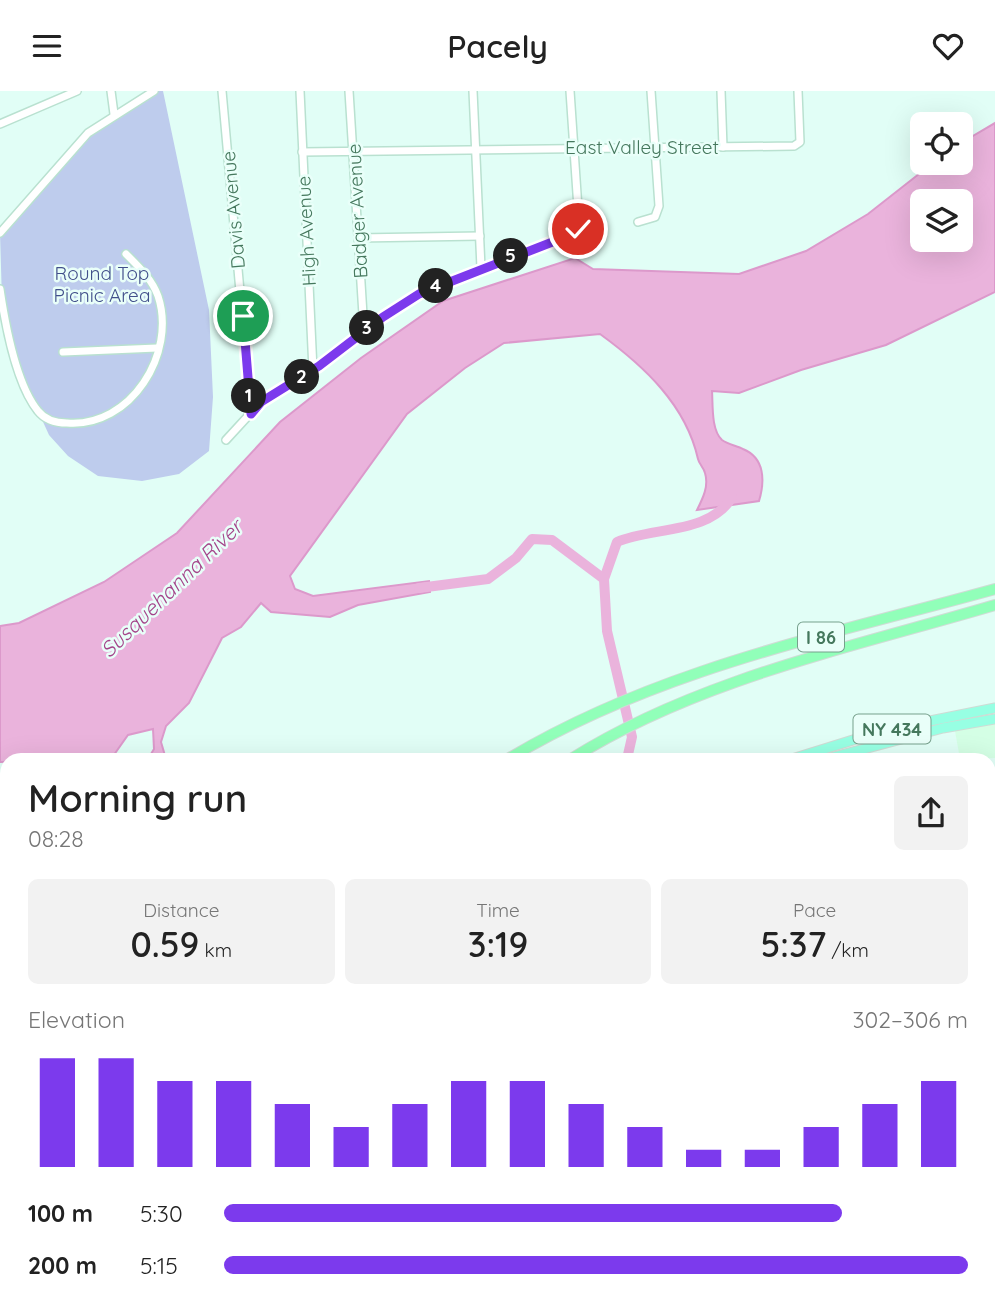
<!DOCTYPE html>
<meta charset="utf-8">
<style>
:root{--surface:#fff;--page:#f2f2f2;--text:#222;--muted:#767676;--accent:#7c3aed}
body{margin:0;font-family:Quicksand,sans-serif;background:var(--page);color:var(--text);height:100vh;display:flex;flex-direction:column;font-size:26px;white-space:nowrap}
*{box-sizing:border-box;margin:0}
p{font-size:23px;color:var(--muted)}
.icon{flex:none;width:38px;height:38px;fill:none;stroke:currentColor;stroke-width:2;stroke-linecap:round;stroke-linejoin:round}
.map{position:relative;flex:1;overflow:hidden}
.drawer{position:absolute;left:0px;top:662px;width:996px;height:555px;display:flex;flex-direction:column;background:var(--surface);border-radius:21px 21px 0 0;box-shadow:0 7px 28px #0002}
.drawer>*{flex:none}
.controls{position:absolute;left:910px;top:21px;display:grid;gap:14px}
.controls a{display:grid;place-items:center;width:63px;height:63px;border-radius:10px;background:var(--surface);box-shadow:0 7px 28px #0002;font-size:35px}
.pin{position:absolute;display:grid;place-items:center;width:60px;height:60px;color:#fff;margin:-30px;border:4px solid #fff;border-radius:50%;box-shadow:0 2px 7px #0007}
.km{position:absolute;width:35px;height:35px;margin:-18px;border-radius:50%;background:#222;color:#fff;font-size:19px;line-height:35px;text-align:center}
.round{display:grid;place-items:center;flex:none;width:74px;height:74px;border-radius:10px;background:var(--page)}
.summary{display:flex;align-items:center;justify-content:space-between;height:119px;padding:0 28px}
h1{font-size:38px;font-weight:600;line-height:52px}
.metrics{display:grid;grid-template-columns:repeat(3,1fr);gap:10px;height:119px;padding:7px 28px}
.metrics div{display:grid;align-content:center;border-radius:10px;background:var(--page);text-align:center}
.metrics b{font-size:35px;font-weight:600}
.metrics small{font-size:19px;font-weight:400}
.metrics p{font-size:19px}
.chart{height:196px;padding:14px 28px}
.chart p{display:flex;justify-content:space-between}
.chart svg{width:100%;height:126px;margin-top:7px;stroke:var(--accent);stroke-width:6}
ul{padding:0 28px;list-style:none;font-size:23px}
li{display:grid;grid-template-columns:112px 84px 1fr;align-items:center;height:52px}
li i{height:18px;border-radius:9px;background:var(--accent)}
header{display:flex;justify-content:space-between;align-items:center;height:91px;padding:0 28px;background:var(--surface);font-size:32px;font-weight:600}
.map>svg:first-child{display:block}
.commercial{fill:#d4ffe5}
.green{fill:#becced}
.water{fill:#eab3dc;stroke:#dc99cb;stroke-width:2;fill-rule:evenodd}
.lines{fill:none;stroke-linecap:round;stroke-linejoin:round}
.river{stroke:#eab3dc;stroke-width:10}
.minor-casing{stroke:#b9e1d0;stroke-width:10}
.major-casing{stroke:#cfdcd5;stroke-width:11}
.highway-casing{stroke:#cfdcd5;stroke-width:12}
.minor{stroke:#fff;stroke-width:7}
.major{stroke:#97ffe3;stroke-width:9}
.highway{stroke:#91ffb9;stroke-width:10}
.route-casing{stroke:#fff;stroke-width:14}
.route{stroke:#7c3aed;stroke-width:9}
.labels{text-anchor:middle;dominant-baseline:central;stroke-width:5;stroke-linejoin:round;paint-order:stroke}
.shield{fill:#e9fff9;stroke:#76a08c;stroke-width:2}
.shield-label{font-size:18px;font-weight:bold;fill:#45785d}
.street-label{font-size:19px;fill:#45785d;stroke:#e9fff9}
.park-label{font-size:19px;fill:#414f8b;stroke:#e9fff9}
.water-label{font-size:21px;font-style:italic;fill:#a4448a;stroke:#e9fff9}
</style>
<header><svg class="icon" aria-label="menu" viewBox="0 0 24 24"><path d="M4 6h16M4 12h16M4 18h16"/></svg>Pacely<svg class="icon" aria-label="heart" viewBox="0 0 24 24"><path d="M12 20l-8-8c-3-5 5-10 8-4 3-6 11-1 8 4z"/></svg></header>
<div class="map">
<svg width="995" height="1215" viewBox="0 0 995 1215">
<rect width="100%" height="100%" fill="#e1fef6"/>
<polygon class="commercial" points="995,633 995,667 960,668 955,640"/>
<path class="green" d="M154 0H163L209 219 213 306 209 360 179 383 142 390 98 385 68 365 49 344 20 280 2 210 0 142C50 83 86 39 154 0Z"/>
<path class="water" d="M995 32V201L886 254 801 279 739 302 712 300C713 314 711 339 722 349 727 353 737 355 743 358 765 367 765 390 759 410L697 419C703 407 709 395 705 382 704 377 699 373 698 368 686 314 644 275 600 243L504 252 465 277 407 323 290 485 295 498 313 505 429 490 430 501 358 514 330 526 271 521 261 512 241 536 222 547 189 612 166 635 161 651 166 668H148L154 658 153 638 128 644 111 668 0 671V535L19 532 104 491 177 442 280 331 361 267 443 210 575 167 593 178 739 183 806 160 868 123 933 72H961V52ZM922 110H961V149H922Z"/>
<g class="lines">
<g class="river">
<path d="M604 488 617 451C651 436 711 443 732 406"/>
<polyline points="419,497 488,488 516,467 532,448 552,449 604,488 607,540 632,646 627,668"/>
<polyline points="913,1209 937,1215"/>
</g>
<g class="minor-casing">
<g id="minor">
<polyline points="111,0 114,23"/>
<polyline points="222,0 251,323"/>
<polyline points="300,0 313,279"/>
<polyline points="349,0 364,240"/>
<polyline points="473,0 481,177"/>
<polyline points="721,0 723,56"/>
<polyline points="0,33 77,0"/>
<polyline points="302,61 794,55 800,51 798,0"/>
<polyline points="638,131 655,126 659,115 651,0"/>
<polyline points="0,142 88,42 154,0"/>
<polyline points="358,147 480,145"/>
<path d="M0 198C5 232 16 293 38 320 45 329 56 332 67 332 131 337 177 262 158 205 152 188 139 176 126 163"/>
<polyline points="63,261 157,257"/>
<polyline points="226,349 261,311 319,275 383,226 419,203 575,141 579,132 570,0"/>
<polyline points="989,755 995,752"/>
<polyline points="989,864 995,860"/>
<polyline points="0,1168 7,1166"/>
<polyline points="55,1209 60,1215"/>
<polyline points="198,1209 198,1215"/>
<polyline points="268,1209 268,1215"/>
<polyline points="338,1209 339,1215"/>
<polyline points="384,1209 386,1215"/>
<polyline points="482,1209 485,1215"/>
<polyline points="607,1209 612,1215"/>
</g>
</g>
<g class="major-casing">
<g id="major">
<polyline points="792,668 885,639 995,617"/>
<polyline points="826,668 943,637 995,628"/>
<polyline points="0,1094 7,1090"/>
<polyline points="0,1106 7,1102"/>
</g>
</g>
<g class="highway-casing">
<g id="highway">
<path d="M508 668C657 578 829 544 995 498"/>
<path d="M571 668C698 588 853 556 995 514"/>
<polyline points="0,1030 7,1026"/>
<polyline points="0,1064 7,1061"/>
</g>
</g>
<use href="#minor" class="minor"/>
<use href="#major" class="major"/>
<use href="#highway" class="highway"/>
</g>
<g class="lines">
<g class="route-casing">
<polyline id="route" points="243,225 251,323 261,311 319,275 383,226 419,203 573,143 578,138"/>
</g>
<use href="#route" class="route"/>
</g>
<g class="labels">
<g class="shield">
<rect x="798" y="531.5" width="46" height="29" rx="5"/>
<rect x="853.5" y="623.5" width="77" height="29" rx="5"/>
</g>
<g class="shield-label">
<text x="821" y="546">I 86</text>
<text x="892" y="638">NY 434</text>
</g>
<g class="street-label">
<text x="642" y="56">East Valley Street</text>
<text transform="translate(233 119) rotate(-95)">Davis Avenue</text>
<text transform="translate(357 120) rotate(-93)">Badger Avenue</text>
<text transform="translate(306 140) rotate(-93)">High Avenue</text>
</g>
<g class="park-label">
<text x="102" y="182">Round Top<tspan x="102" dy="22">Picnic Area</tspan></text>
</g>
<g class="water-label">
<text transform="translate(171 497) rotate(-44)">Susquehanna River</text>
</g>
</g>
</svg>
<div class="controls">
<a><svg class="icon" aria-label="locate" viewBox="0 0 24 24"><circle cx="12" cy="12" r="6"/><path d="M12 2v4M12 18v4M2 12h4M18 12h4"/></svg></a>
<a><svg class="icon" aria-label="layers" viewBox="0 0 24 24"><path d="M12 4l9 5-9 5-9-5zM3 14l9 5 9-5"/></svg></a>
</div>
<div class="pin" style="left:243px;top:225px;background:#1e9e55"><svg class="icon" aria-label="arrive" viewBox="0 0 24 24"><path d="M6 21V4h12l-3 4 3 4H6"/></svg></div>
<div class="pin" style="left:578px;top:138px;background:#d93025"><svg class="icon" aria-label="check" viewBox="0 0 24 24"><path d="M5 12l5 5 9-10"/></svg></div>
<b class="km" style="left:249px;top:305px">1</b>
<b class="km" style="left:302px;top:286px">2</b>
<b class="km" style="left:367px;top:237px">3</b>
<b class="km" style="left:436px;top:195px">4</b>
<b class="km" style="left:511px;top:165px">5</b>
<section class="drawer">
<div class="summary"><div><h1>Morning run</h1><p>08:28</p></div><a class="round"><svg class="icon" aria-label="share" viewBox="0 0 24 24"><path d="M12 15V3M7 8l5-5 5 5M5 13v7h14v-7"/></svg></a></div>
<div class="metrics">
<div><p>Distance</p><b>0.59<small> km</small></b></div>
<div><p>Time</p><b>3:19</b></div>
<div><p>Pace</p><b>5:37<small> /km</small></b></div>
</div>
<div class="chart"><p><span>Elevation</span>302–306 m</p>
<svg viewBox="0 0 160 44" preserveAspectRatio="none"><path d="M5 44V6M15 44V6M25 44V14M35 44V14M45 44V22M55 44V30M65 44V22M75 44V14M85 44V14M95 44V22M105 44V30M115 44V38M125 44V38M135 44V30M145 44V22M155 44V14"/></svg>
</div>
<ul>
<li><b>100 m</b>5:30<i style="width:83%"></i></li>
<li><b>200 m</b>5:15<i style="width:100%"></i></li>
</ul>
</section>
</div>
